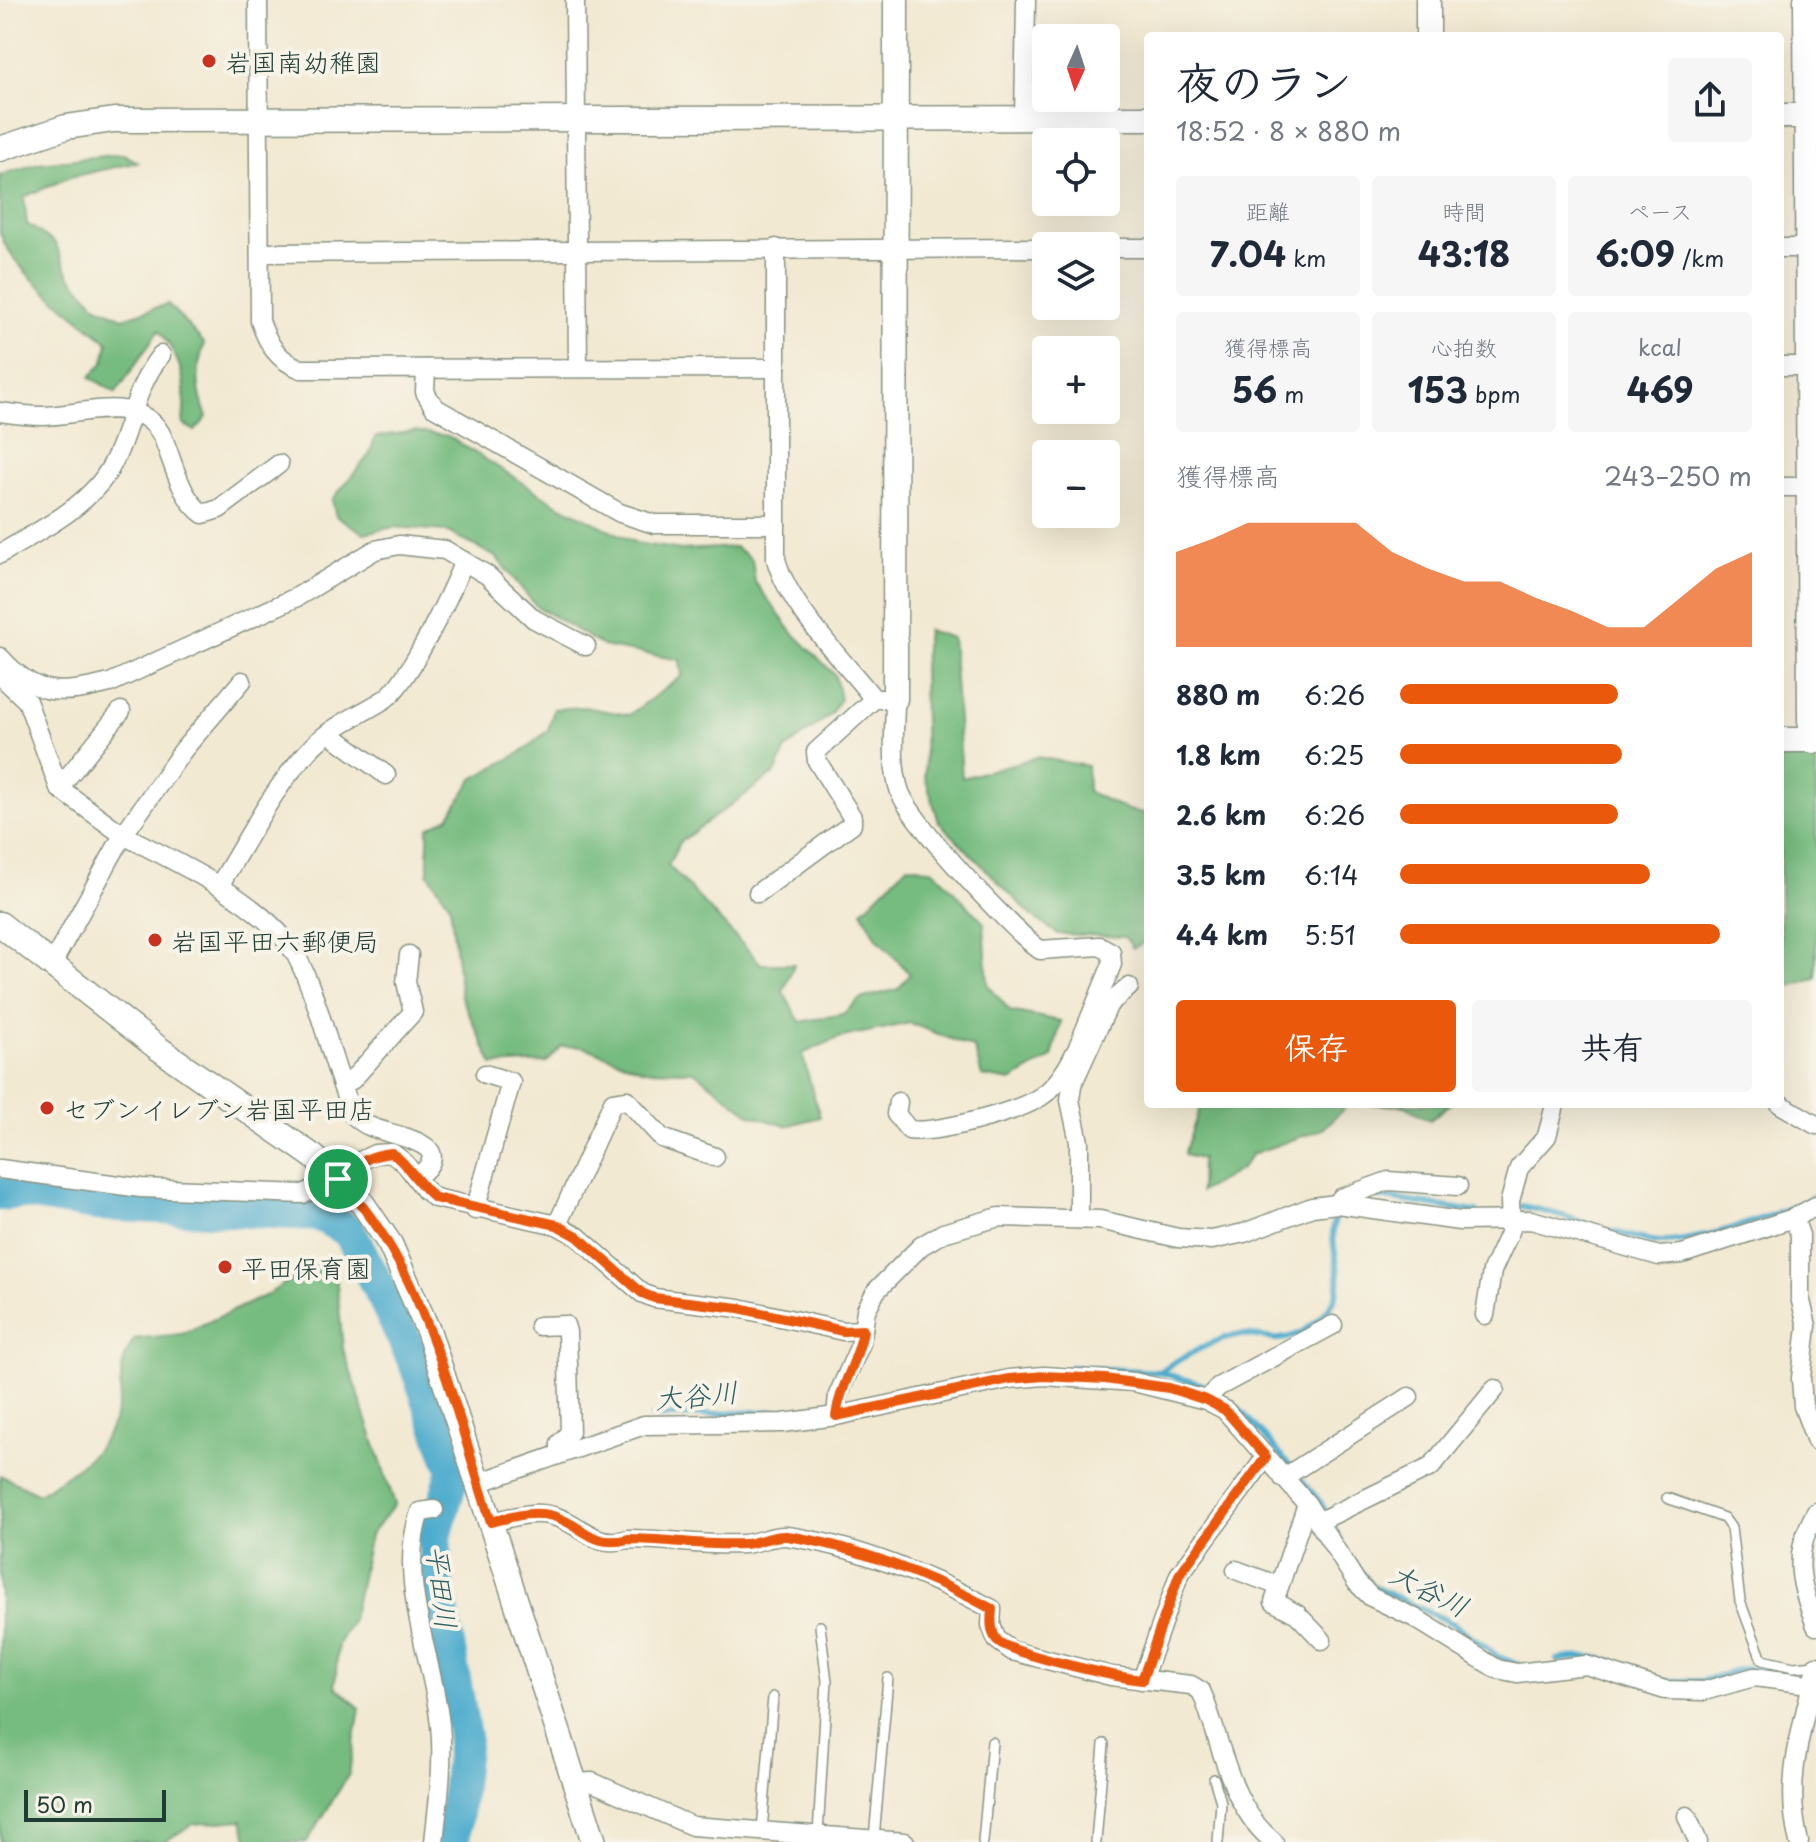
<!DOCTYPE html>
<html lang="ja">
<meta charset="utf-8">
<style>
:root{--surface:#fff;--page:#f6f6f7;--text:#1f2937;--muted:#747a83;--accent:#ea580c}
body{margin:0;font-family:"Playpen Sans","Klee One",sans-serif;background:var(--page);color:var(--text);height:100vh;display:flex;flex-direction:column;font-size:30px;white-space:nowrap}
*{box-sizing:border-box;margin:0}
p{font-size:26px;color:var(--muted)}
.icon{flex:none;width:44px;height:44px;fill:none;stroke:currentColor;stroke-width:2;stroke-linecap:round;stroke-linejoin:round}
.map{position:relative;flex:1;overflow:hidden}
.panel{position:absolute;left:1144px;top:32px;width:640px;height:1076px;display:flex;flex-direction:column;background:var(--surface);border-radius:8px;box-shadow:0 8px 32px #0002}
.panel>*{flex:none}
.needle{width:52px;rotate:183deg}
.buttons{position:absolute;left:1032px;top:24px;display:grid;gap:16px}
.buttons a{display:grid;place-items:center;width:88px;height:88px;border-radius:8px;background:var(--surface);box-shadow:0 8px 32px #0002;font-size:40px}
.scale{position:absolute;left:24px;bottom:20px;width:142px;box-sizing:border-box;padding-left:8px;border:4px solid #1f3d34;border-top:0;font-size:22px;line-height:28px;white-space:nowrap;color:#1f3d34;-webkit-text-stroke:6px #f7f3e8;paint-order:stroke}
.pin{position:absolute;display:grid;place-items:center;width:68px;height:68px;color:#fff;margin:-34px;border:4px solid #fff;border-radius:50%;box-shadow:0 2px 8px #0007}
.round{display:grid;place-items:center;flex:none;width:84px;height:84px;border-radius:8px;background:var(--page)}
.head{display:flex;align-items:center;justify-content:space-between;height:136px;padding:0 32px}
h1{font-size:44px;font-weight:700;line-height:60px}
.figures{display:grid;grid-template-columns:repeat(3,1fr);gap:12px;height:136px;padding:8px 32px}
.figures div{display:grid;align-content:center;border-radius:8px;background:var(--page);text-align:center}
.figures b{font-size:34px;font-weight:700}
.figures small{font-size:22px;font-weight:400}
.figures p{font-size:22px}
.chart{height:224px;padding:16px 32px}
.chart p{display:flex;justify-content:space-between}
.chart svg{width:100%;height:144px;margin-top:8px;fill:var(--accent);opacity:.7}
.primary-button{display:flex;gap:16px;margin-top:auto;padding:16px 32px}
.primary-button a{flex:1;height:92px;border-radius:8px;background:var(--accent);color:#fff;font-size:32px;font-weight:700;line-height:92px;text-align:center}
.primary-button a+a{background:var(--page);color:var(--text)}
ul{padding:0 32px;list-style:none;font-size:26px}
li{display:grid;grid-template-columns:128px 96px 1fr;align-items:center;height:60px}
li i{height:20px;border-radius:10px;background:var(--accent)}
.map>svg:first-child{display:block}
.forest{fill:#76bb7f;stroke:#4a7c5a;stroke-width:2}
.lines{fill:none;stroke-linecap:round;stroke-linejoin:round}
.stream{stroke:#4eaccd;stroke-width:6}
.river{stroke:#4eaccd;stroke-width:34}
.service-casing{stroke:#889383;stroke-width:12}
.minor-casing{stroke:#889383;stroke-width:21}
.tertiary-casing{stroke:#889383;stroke-width:27}
.service{stroke:#fff;stroke-width:9}
.minor{stroke:#fff;stroke-width:18}
.tertiary{stroke:#fff;stroke-width:24}
.route-casing{stroke:#fff;stroke-width:16}
.route{stroke:#ea580c;stroke-width:10}
.poi-dot{fill:#c8321e;stroke:#f7f3e8;stroke-width:3}
.labels{text-anchor:middle;dominant-baseline:central;stroke-width:8;stroke-linejoin:round;paint-order:stroke}
.poi-label{font-size:26px;fill:#1f3d34;stroke:#f7f3e8;text-anchor:start}
.water-label{font-size:28px;font-style:italic;fill:#2d5e62;stroke:#f7f3e8}
</style>
<div class="map">
<svg width="1816" height="1842" viewBox="0 0 1816 1842">
<rect width="100%" height="100%" fill="#f7f3e8"/>
<filter id="ink" filterUnits="userSpaceOnUse"><feTurbulence type="fractalNoise" baseFrequency=".0125" numOctaves="2"/><feDisplacementMap in="SourceGraphic" scale="16" xChannelSelector="R" yChannelSelector="G"/><feConvolveMatrix kernelMatrix="1 2 1 2 8 2 1 2 1" color-interpolation-filters="sRGB"/></filter>
<filter id="wash" filterUnits="userSpaceOnUse"><feTurbulence type="fractalNoise" baseFrequency=".006" numOctaves="4" result="noise"/><feDisplacementMap in="SourceGraphic" scale="32" xChannelSelector="R" yChannelSelector="G"/><feGaussianBlur stdDeviation="1.8" result="paint"/><feColorMatrix in="noise" values="0 0 0 0 0 0 0 0 0 0 0 0 0 0 0 0 0 1.4 0 .05"/><feComposite in="paint" operator="in"/></filter>
<g filter="url(#wash)">
<rect width="100%" height="100%" fill="#f2e9d2"/>
<g class="forest">
<path d="M123 154 138 162 70 177 24 197 27 224 55 243 69 275 97 306 123 318 168 304 204 343C196 372 196 389 207 417L195 431 183 424C187 382 184 364 159 330L116 393 90 377 104 362 108 342C79 318 7 268 0 231 0 214 0 193 0 175L39 163Z"/>
<polygon points="414,431 448,436 555,503 636,543 681,550 735,547 752,559 755,582 792,632 835,675 840,699 830,715 786,749 776,772 680,842 668,865 761,964 794,964 783,992 800,1022 843,1014 860,999 898,989 910,974 877,938 862,911 908,865 935,871 984,923 988,985 1010,1011 1061,1021 1052,1057 1011,1081 982,1076 974,1048 910,1023 838,1038 802,1054 820,1117 786,1126 751,1115 694,1071 644,1070 584,1047 562,1046 547,1062 493,1065 461,997 450,905 428,873 428,828 449,817 473,779 525,750 548,730 554,709 584,707 629,715 682,676 680,660 603,646 536,606 496,557 446,531 395,527 364,533 336,516 332,500 370,454 375,437"/>
<polygon points="927,630 952,638 962,778 1037,757 1087,766 1088,792 1128,810 1148,814 1148,941 1133,948 1125,937 1058,934 1033,917 939,822 925,777 923,667"/>
<polygon points="1816,755 1816,978 1780,989 1780,757"/>
<polygon points="1201,1104 1349,1104 1323,1129 1252,1154 1241,1169 1200,1192 1201,1159 1184,1155"/>
<polygon points="1361,1104 1450,1104 1430,1120 1405,1106"/>
<path d="M311 1266 336 1274 343 1349 395 1504 370 1535 352 1620 338 1644 335 1686 360 1708 349 1774 307 1842H248L242 1820 193 1824 164 1842H0V1475L39 1494C73 1471 106 1453 117 1410 125 1379 115 1371 134 1339L182 1334 267 1295Z"/>
</g>
<g class="lines">
<g class="stream">
<polyline points="1380,1197 1476,1212"/>
<path d="M1522 1206C1566 1214 1608 1233 1652 1241 1686 1248 1783 1213 1816 1196"/>
<polyline points="1071,1367 1159,1372 1203,1385 1237,1407 1264,1436 1321,1503 1342,1543"/>
<path d="M1159 1372C1177 1360 1216 1338 1237 1335 1250 1333 1262 1338 1274 1339 1298 1341 1323 1320 1334 1300 1348 1272 1322 1238 1339 1210"/>
<polyline points="652,1417 824,1409"/>
<polyline points="1354,1563 1373,1587 1454,1624 1497,1656 1518,1665"/>
<path d="M1557 1660C1590 1653 1616 1660 1646 1675"/>
<polyline points="1664,1681 1703,1681 1747,1668 1786,1673"/>
</g>
<polyline class="river" points="0,1194 22,1192 94,1204 318,1214 349,1231 383,1296 414,1360 454,1470 434,1538 438,1587 464,1737 453,1842"/>
</g>
</g>
<g filter="url(#ink)">
<g class="lines">
<g class="service-casing">
<g id="service">
<polyline points="1667,1498 1724,1518 1731,1528 1740,1601 1762,1660 1794,1667 1816,1665"/>
<polyline points="1214,1779 1221,1802 1218,1842"/>
<polyline points="762,1831 773,1697"/>
<polyline points="818,1835 827,1681 820,1626"/>
<polyline points="874,1839 888,1678"/>
<polyline points="983,1842 992,1742"/>
<polyline points="1096,1842 1104,1744"/>
</g>
</g>
<g class="minor-casing">
<g id="minor">
<path d="M258 0 260 321C268 344 277 360 301 369L776 368"/>
<polyline points="575,0 578,368"/>
<polyline points="1024,118 1026,0"/>
<path d="M776 248V559C788 606 843 660 874 699"/>
<polyline points="1106,248 1148,248"/>
<polyline points="1780,248 1808,248"/>
<polyline points="260,253 1046,248"/>
<polyline points="1780,366 1816,366"/>
<polyline points="426,369 425,392 434,407 620,513 654,524 776,524"/>
<path d="M0 412C14 414 29 416 43 416 80 416 142 391 163 438 174 464 180 497 203 514L219 509 279 464"/>
<polyline points="1780,487 1809,487"/>
<path d="M0 554C35 533 73 515 100 483 130 446 130 392 161 355"/>
<path d="M0 657C36 698 61 695 110 683L297 597 375 550 399 545 445 550 487 575 534 619 586 646"/>
<polyline points="2,677 27,701 59,788 123,835 52,964"/>
<path d="M242 681 184 749 123 835C175 861 275 907 300 963 323 1012 332 1065 353 1115 358 1119 363 1124 369 1126 389 1136 463 1142 417 1177"/>
<polyline points="329,733 386,775"/>
<polyline points="59,788 121,711"/>
<path d="M220 884C248 839 275 784 313 746 334 725 360 715 385 699 409 683 452 590 464 561"/>
<path d="M758 893 852 824V817L817 761 816 752 874 699H895C895 728 890 764 900 792 912 823 1011 929 1040 950L1100 946 1111 952 1112 964 1078 1047"/>
<polyline points="342,1084 352,1080 413,1012 406,982 409,955"/>
<path d="M898 1102 896 1114 909 1130C935 1134 1013 1113 1037 1099 1055 1089 1067 1070 1076 1051"/>
<polyline points="1780,1104 1816,1125"/>
<polyline points="0,1169 141,1188 303,1194 338,1179 360,1161 375,1154 392,1153 405,1163 425,1190 435,1198 557,1225 577,1236 642,1293 654,1298 739,1308 843,1331 863,1330"/>
<polyline points="1337,1204 1341,1198 1388,1181 1458,1186"/>
<polyline points="475,1210 511,1082 485,1074"/>
<polyline points="1794,1218 1800,1235 1800,1297 1807,1326 1801,1378 1803,1406 1816,1441"/>
<polyline points="1079,1219 1079,1142 1070,1100 1072,1085 1109,1004 1129,987"/>
<polyline points="557,1225 613,1102 627,1100 662,1138 715,1157"/>
<polyline points="1485,1315 1492,1271 1511,1229 1510,1201 1519,1168 1547,1136 1555,1105"/>
<polyline points="539,1326 565,1325 567,1332 570,1432 560,1443 560,1454"/>
<polyline points="1206,1400 1218,1387 1333,1325"/>
<polyline points="836,1416 838,1395 861,1343 866,1310 876,1291 921,1246 943,1233 999,1217 1100,1220 1178,1238 1212,1240 1244,1233 1312,1207 1337,1204 1460,1221 1531,1220 1659,1256 1682,1254 1794,1218 1816,1206"/>
<polyline points="1283,1478 1409,1397"/>
<polyline points="478,1483 644,1425 783,1423 836,1416 1009,1379 1044,1376 1134,1382 1206,1400 1225,1410 1307,1504 1357,1583 1371,1597 1415,1618 1497,1669 1517,1673 1586,1665 1665,1690 1704,1691 1754,1677 1816,1685"/>
<polyline points="1307,1504 1274,1602 1297,1614 1322,1640"/>
<path d="M1816 1512C1791 1556 1800 1582 1816 1626"/>
<polyline points="1320,1521 1431,1467 1495,1389"/>
<path d="M491 1522C511 1518 532 1510 553 1516 584 1524 592 1549 628 1539 666 1539 706 1546 744 1544 758 1543 772 1535 786 1536 853 1545 933 1577 992 1609L991 1625 997 1640 1012 1651 1111 1676 1191 1685 1201 1691C1222 1741 1229 1807 1274 1842"/>
<polyline points="1236,1570 1279,1586"/>
<polyline points="1142,1680 1179,1575 1266,1457"/>
<polyline points="575,1783 592,1782 692,1826 905,1842"/>
<polyline points="1687,1816 1698,1842"/>
<path d="M434 1842C438 1803 444 1764 440 1725 433 1656 396 1580 420 1512L434 1510"/>
<path d="M1799 1842C1783 1780 1803 1727 1816 1666"/>
</g>
</g>
<g class="tertiary-casing">
<g id="tertiary">
<polyline points="1806,0 1810,720 1813,741"/>
<polyline points="1428,36 1428,0"/>
<polyline points="1780,116 1805,116"/>
<polyline points="0,149 66,127 114,120 1148,118"/>
<polyline points="895,699 896,0"/>
<polyline points="1780,740 1816,740"/>
<polyline points="0,924 158,1048 314,1157 362,1203 390,1244 429,1333 594,1842"/>
</g>
</g>
<use href="#service" class="service"/>
<use href="#minor" class="minor"/>
<use href="#tertiary" class="tertiary"/>
</g>
</g>
<g class="lines" filter="url(#ink)">
<g class="route-casing">
<path id="route" d="M392 1153C410 1166 418 1185 435 1198L557 1225 577 1236 642 1293 654 1298 739 1308 843 1331 863 1330C859 1360 840 1385 836 1416L1009 1379 1044 1376 1105 1379 1169 1388 1206 1400 1225 1410 1266 1457 1179 1575 1142 1680C1121 1678 1006 1653 997 1640 990 1632 991 1619 992 1609 933 1577 853 1545 786 1536 772 1535 758 1543 744 1544 706 1546 666 1539 628 1539 591 1549 584 1525 553 1516 532 1510 511 1517 491 1522 454 1409 425 1264 338 1179 356 1164 368 1155 392 1153Z"/>
</g>
<use href="#route" class="route"/>
</g>
<g class="poi-dot">
<circle cx="209" cy="61" r="8"/>
<circle cx="155" cy="940" r="8"/>
<circle cx="47" cy="1108" r="8"/>
<circle cx="225" cy="1267" r="8"/>
</g>
<g class="labels">
<g class="poi-label">
<text x="225" y="61">岩国南幼稚園</text>
<text x="171" y="940">岩国平田六郵便局</text>
<text x="63" y="1108">セブンイレブン岩国平田店</text>
<text x="241" y="1267">平田保育園</text>
</g>
<g class="water-label">
<text transform="translate(696 1394) rotate(-5)">大谷川</text>
<text transform="translate(443 1587) rotate(83)">平田川</text>
<text transform="translate(1430 1589) rotate(27)">大谷川</text>
</g>
</g>
</svg>
<div class="buttons">
<a><svg class="needle" viewBox="-14 -14 28 28"><path d="M0-13l5 13h-10z" fill="#e53935"/><path d="M0 13l5-13h-10z" fill="#747a83"/></svg></a>
<a><svg class="icon" aria-label="locate" viewBox="0 0 24 24"><circle cx="12" cy="12" r="6"/><path d="M12 2v4M12 18v4M2 12h4M18 12h4"/></svg></a>
<a><svg class="icon" aria-label="layers" viewBox="0 0 24 24"><path d="M12 4l9 5-9 5-9-5zM3 14l9 5 9-5"/></svg></a>
<a>+</a>
<a>−</a>
</div>
<div class="scale">50 m</div>
<div class="pin" style="left:338px;top:1179px;background:#1e9e55"><svg class="icon" aria-label="arrive" viewBox="0 0 24 24"><path d="M6 21V4h12l-3 4 3 4H6"/></svg></div>
<section class="panel">
<div class="head"><div><h1>夜のラン</h1><p>18:52 · 8 × 880 m</p></div><a class="round"><svg class="icon" aria-label="share" viewBox="0 0 24 24"><path d="M12 15V3M7 8l5-5 5 5M5 13v7h14v-7"/></svg></a></div>
<div class="figures">
<div><p>距離</p><b>7.04<small> km</small></b></div>
<div><p>時間</p><b>43:18</b></div>
<div><p>ペース</p><b>6:09<small> /km</small></b></div>
</div>
<div class="figures">
<div><p>獲得標高</p><b>56<small> m</small></b></div>
<div><p>心拍数</p><b>153<small> bpm</small></b></div>
<div><p>kcal</p><b>469</b></div>
</div>
<div class="chart"><p><span>獲得標高</span>243–250 m</p>
<svg viewBox="0 0 160 44" preserveAspectRatio="none"><path d="M0 44V15L10 11L20 6L30 6L40 6L50 6L60 15L70 20L80 24L90 24L100 29L110 33L120 38L130 38L140 29L150 20L160 15V44z"/></svg>
</div>
<ul>
<li><b>880 m</b>6:26<i style="width:62%"></i></li>
<li><b>1.8 km</b>6:25<i style="width:63%"></i></li>
<li><b>2.6 km</b>6:26<i style="width:62%"></i></li>
<li><b>3.5 km</b>6:14<i style="width:71%"></i></li>
<li><b>4.4 km</b>5:51<i style="width:91%"></i></li>
</ul>
<div class="primary-button"><a>保存</a><a>共有</a></div>
</section>
</div>
